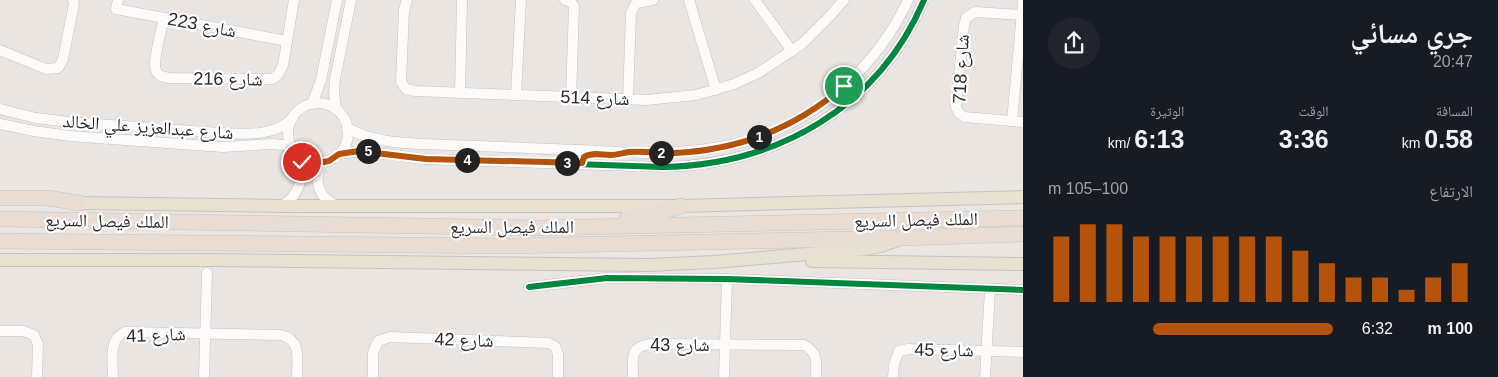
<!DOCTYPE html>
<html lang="ar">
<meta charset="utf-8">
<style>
:root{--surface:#171b24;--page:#20242c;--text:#f1f3f6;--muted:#9ea1a6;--accent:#b45309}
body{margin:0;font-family:Arial,"Noto Naskh Arabic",sans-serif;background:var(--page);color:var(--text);direction:rtl;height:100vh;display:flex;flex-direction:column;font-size:19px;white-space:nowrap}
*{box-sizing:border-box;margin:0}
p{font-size:16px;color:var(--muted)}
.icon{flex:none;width:28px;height:28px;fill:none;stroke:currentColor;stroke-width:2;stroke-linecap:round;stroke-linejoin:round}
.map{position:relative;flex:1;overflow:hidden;direction:ltr}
.details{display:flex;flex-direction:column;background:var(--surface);width:475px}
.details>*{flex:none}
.pin{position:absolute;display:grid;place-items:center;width:42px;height:42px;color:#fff;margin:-21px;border:2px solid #fff;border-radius:50%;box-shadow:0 1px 5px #0007}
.km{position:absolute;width:25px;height:25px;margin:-12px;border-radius:50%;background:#222;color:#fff;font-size:14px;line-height:25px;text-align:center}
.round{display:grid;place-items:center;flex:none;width:52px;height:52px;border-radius:26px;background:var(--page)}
.headline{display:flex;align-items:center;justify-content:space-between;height:85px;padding:0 25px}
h1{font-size:28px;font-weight:800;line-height:38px}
.stats{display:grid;grid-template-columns:repeat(3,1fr);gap:8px;height:85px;padding:5px 25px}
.stats div{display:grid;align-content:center}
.stats b{font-size:25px;font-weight:800}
.stats small{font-size:14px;font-weight:400}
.stats p{font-size:14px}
.chart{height:140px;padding:10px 25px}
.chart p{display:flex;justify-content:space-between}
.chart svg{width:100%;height:90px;margin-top:5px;stroke:var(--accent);stroke-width:6}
ul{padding:0 25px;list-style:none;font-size:16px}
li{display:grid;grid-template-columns:80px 60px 1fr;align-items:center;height:38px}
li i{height:12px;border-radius:6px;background:var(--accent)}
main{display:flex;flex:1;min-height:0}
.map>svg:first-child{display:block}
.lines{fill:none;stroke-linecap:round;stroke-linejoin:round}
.minor-casing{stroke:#c3c1c2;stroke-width:11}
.major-casing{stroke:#c5c3c1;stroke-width:14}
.highway-casing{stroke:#c5c3c1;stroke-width:16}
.minor{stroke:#fcfbfa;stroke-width:10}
.major{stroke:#e8e1d2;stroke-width:12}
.highway{stroke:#e9dcd3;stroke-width:15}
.cycleway-casing{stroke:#fff;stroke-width:9}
.cycleway{stroke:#00873e;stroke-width:6}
.route-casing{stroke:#fff;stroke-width:10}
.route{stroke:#b45309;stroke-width:6}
.labels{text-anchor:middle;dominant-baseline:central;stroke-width:4.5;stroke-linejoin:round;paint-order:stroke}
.street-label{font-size:18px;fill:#2b2b2b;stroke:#fff}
</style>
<main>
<section class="details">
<div class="headline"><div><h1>جري مسائي</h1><p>20:47</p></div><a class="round"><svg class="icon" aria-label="share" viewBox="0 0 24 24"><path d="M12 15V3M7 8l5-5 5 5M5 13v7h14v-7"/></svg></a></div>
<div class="stats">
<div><p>المسافة</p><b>0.58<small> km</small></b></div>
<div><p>الوقت</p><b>3:36</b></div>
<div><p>الوتيرة</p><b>6:13<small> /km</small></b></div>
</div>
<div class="chart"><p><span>الارتفاع</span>100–105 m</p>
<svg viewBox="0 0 160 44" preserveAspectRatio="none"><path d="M5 44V12M15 44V6M25 44V6M35 44V12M45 44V12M55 44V12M65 44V12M75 44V12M85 44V12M95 44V19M105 44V25M115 44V32M125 44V32M135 44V38M145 44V32M155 44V25"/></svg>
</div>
<ul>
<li><b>100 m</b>6:32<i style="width:63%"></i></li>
</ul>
</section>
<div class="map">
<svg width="1023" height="377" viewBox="0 0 1023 377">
<rect width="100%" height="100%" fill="#eae5e0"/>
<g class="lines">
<g class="minor-casing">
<g id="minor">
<polyline points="118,0 116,9 287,41"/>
<polyline points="407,0 404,10 401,82 406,89 415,91 646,100 696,95 734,84 758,73 802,44 828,18 844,0"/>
<polyline points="565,0 571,2 574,6 571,98"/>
<polyline points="689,0 716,90"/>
<polyline points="755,0 792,51"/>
<polyline points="1022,15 975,12 966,18 964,25 956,107 959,113 964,117 1023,122"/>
<path d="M164 18C162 29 152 61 156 71 158 76 164 77 170 78L272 79 278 75 283 65 294 0"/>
<polyline points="0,50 46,69 58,68 63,59 74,4 73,0"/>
<polyline points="460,93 462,0"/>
<polyline points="516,94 521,0"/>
<polyline points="628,99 631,13 636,3 653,0"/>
<circle cx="318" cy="133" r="30"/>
<polyline points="312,104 321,80 337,0"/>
<path d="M0 109 36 118 69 122 220 133C244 134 275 137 293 118"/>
<polyline points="336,109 334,93 335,79 351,0"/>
<polyline points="1012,121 1023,2"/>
<polyline points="0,124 34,131 70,136 223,147 272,144 292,146"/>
<path d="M347 128C371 141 397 143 423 144 475 146 527 148 578 150 611 151 644 155 677 152 702 150 727 147 751 140 820 118 878 65 908 0"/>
<path d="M339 154C368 148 397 157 426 159L662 167C777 165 878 108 924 0"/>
<path d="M323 162C312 179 318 198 337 206"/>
<path d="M282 206C299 195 305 177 300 157"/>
<polyline points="529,287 607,278 727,279 1023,290"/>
<polyline points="0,331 23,331 34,335 38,344 37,377"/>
<path d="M113 377C113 362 108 339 125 332L281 335C302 340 297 360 297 377"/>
<polyline points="204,377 207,273"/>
<polyline points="373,377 373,353 378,341 390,337 548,343 555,346 558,354 558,377"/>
<path d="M633 377C633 359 629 346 651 344L804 345C819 354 816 361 816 377"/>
<polyline points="724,377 727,279"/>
<polyline points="893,377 894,364 899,351 908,349 1023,352"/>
<polyline points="985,377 990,289"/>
</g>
</g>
<g class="major-casing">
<g id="major">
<polyline points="79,203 282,206 681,206 1023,197"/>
<polyline points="0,260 209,260 649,265 714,262 865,249 880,246 898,240"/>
<polyline points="812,261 1023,264"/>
</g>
</g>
<g class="highway-casing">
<g id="highway">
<polyline points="0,198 48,198 79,203"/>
<polyline points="627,218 651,215 681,206"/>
<polyline points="0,219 536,228 1023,218"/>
<polyline points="0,241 506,246 902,238 1023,234"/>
</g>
</g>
<use href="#minor" class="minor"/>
<use href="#major" class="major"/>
<use href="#highway" class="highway"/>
<g class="cycleway-casing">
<g id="cycleway">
<path d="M339 154C368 148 397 157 426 159L662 167C777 165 878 108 924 0"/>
<polyline points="529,287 607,278 727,279 1023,290"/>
</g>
</g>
<use href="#cycleway" class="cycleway"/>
</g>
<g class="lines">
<g class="route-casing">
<path id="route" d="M302 162 300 157 311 162H323L329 161 339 154 359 151 426 159 582 163 584 157C591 152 602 155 610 155 617 155 622 153 629 152 644 151 659 153 674 153 738 150 796 128 844 86"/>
</g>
<use href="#route" class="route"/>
</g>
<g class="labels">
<g class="street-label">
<text transform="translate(202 25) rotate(11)">شارع 223</text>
<text transform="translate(961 69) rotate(-87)">شارع 718</text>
<text transform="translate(228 79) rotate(1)">شارع 216</text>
<text transform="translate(595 98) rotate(2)">شارع 514</text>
<text transform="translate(148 127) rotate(4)">شارع عبدالعزيز علي الخالد</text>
<text transform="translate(916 220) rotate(-1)">الملك فيصل السريع</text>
<text transform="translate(107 221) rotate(1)">الملك فيصل السريع</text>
<text x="512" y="227">الملك فيصل السريع</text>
<text transform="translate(156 335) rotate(-2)">شارع 41</text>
<text transform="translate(464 340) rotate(2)">شارع 42</text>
<text x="680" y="345">شارع 43</text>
<text transform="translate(944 350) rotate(1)">شارع 45</text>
</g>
</g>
</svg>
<div class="pin" style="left:844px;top:86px;background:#1e9e55"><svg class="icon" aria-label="arrive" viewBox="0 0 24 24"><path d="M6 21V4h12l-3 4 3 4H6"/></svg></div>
<div class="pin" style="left:302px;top:162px;background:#d93025"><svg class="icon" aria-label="check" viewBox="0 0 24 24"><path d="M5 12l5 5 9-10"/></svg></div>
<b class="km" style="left:759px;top:137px">1</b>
<b class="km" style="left:661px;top:153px">2</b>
<b class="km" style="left:567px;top:163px">3</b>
<b class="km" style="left:467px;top:160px">4</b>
<b class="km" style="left:368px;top:151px">5</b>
</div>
</main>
